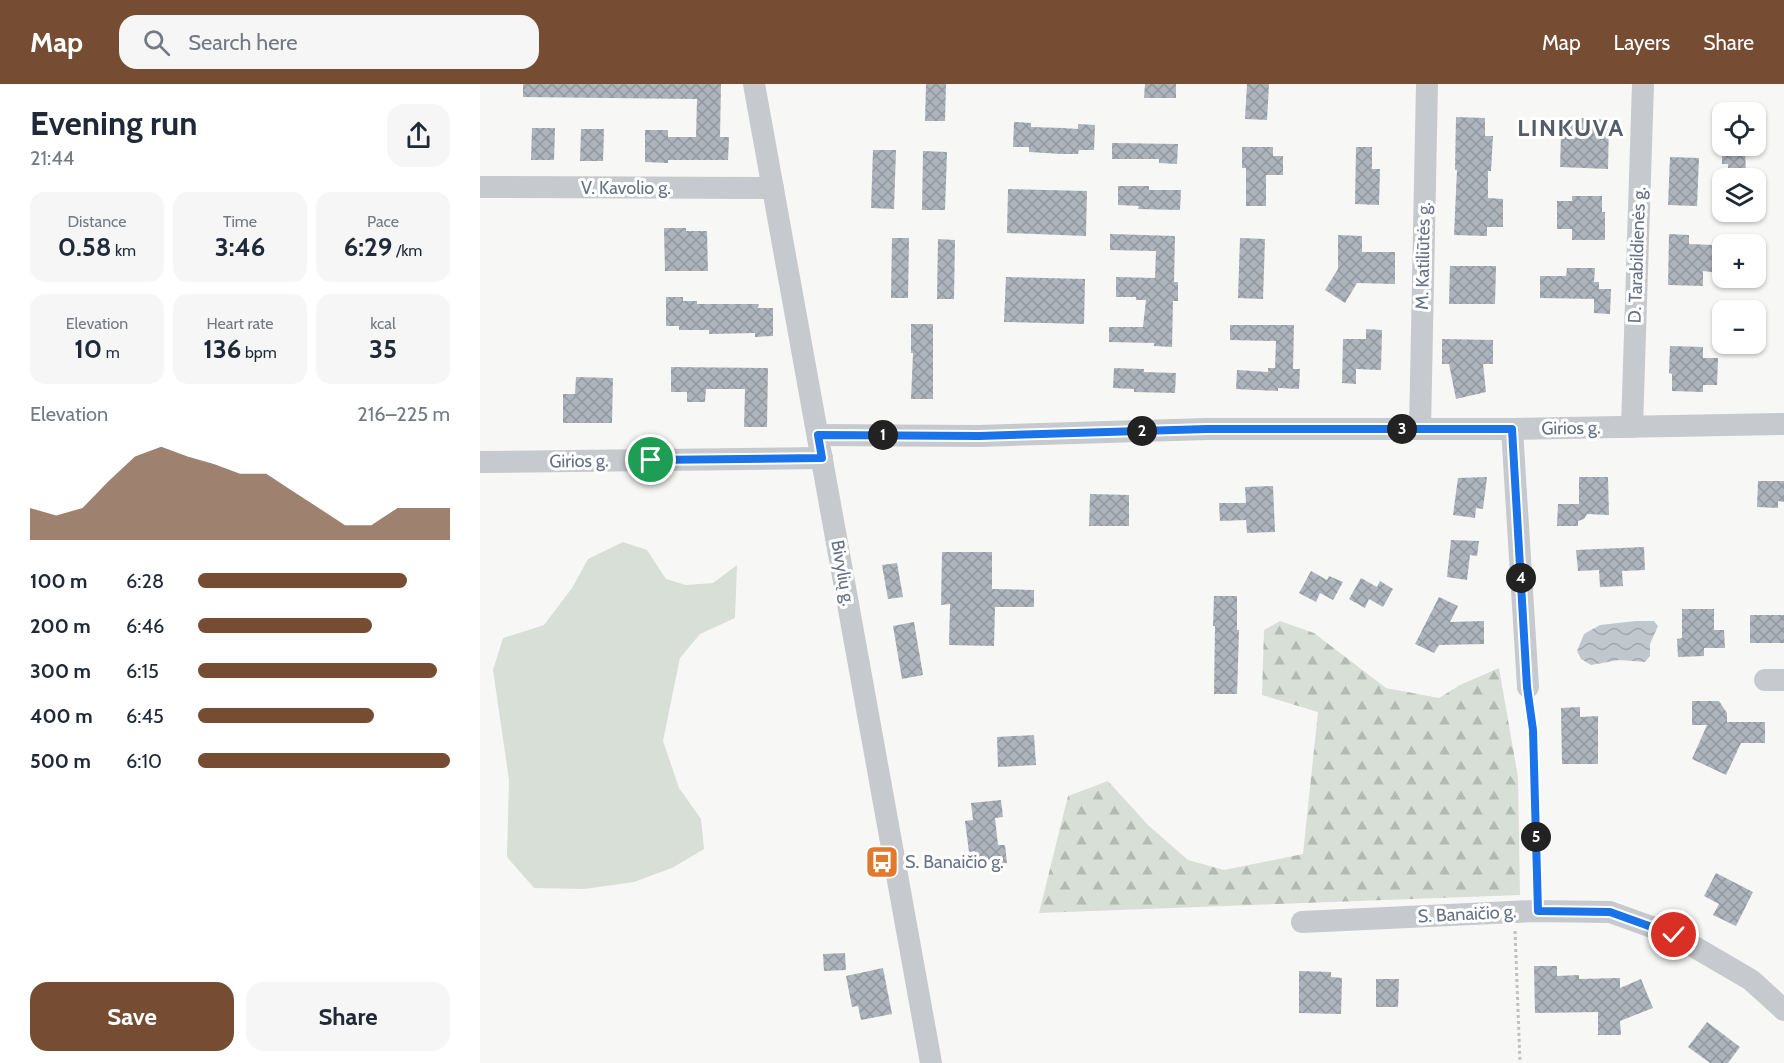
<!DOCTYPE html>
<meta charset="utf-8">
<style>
:root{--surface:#fff;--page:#f6f6f7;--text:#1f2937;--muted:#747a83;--accent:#764d32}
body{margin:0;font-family:Cabin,sans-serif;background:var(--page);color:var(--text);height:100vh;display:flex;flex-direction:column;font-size:22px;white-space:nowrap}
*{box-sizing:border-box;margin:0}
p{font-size:20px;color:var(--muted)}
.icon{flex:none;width:33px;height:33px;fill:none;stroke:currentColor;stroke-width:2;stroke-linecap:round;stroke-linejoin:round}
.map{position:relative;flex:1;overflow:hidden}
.details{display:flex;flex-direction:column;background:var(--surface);width:480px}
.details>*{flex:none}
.tools{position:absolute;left:1232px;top:18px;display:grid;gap:12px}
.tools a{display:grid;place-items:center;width:54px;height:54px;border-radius:12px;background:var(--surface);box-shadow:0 2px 4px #0004;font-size:30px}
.pin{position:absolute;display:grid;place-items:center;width:51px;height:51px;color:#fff;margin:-26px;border:3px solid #fff;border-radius:50%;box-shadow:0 2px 6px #0007}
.km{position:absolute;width:30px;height:30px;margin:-15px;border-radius:50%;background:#222;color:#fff;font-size:16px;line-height:30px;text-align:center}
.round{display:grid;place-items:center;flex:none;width:63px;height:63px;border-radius:18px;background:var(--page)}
.headline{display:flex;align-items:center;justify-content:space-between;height:102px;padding:0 30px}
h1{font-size:33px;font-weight:700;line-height:45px}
.metrics{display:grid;grid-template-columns:repeat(3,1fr);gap:9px;height:102px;padding:6px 30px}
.metrics div{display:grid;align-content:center;border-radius:15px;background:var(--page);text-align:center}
.metrics b{font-size:26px;font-weight:700}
.metrics small{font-size:16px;font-weight:400}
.metrics p{font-size:16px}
.chart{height:168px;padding:12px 30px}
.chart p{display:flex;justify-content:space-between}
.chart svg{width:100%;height:108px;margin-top:6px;fill:var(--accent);opacity:.7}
.button{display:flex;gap:12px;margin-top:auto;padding:12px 30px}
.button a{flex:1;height:69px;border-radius:18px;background:var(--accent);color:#fff;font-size:24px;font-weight:700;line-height:69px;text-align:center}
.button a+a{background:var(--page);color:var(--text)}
ul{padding:0 30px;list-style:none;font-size:20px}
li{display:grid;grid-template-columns:96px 72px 1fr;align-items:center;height:45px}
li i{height:15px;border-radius:8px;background:var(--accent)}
header{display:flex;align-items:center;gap:36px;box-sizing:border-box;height:84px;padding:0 30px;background:var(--accent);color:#fff}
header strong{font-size:28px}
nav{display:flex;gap:33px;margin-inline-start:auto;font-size:21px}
.search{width:420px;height:54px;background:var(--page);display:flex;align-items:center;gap:15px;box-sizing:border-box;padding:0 21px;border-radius:18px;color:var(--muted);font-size:22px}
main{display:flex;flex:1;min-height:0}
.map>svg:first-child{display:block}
.green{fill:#d8dfd6}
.forest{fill:url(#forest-firs)}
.water{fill:url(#water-waves)}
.building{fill:url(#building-cross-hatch)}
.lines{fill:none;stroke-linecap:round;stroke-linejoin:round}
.path{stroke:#c0c1c4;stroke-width:3;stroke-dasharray:3 3;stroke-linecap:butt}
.minor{stroke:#c6c9cd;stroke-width:22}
.route-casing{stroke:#fff;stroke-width:12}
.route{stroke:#1a73e8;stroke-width:8}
.labels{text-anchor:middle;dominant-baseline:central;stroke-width:6;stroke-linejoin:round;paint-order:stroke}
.street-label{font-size:18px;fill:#677286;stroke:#fff}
.poi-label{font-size:18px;fill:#677286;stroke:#fff;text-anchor:start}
.district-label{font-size:24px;font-weight:bold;letter-spacing:1.5px;fill:#555d6b;stroke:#fff}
</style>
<header>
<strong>Map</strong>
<div class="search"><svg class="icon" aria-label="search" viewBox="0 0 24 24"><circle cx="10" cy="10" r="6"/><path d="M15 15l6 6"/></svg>Search here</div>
<nav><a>Map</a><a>Layers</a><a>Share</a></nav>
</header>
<main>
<section class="details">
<div class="headline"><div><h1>Evening run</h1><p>21:44</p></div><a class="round"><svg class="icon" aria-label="share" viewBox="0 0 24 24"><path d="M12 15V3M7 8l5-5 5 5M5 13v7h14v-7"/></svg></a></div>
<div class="metrics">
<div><p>Distance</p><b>0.58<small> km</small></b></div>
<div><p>Time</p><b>3:46</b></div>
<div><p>Pace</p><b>6:29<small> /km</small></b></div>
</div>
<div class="metrics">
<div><p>Elevation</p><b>10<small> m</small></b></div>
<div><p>Heart rate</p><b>136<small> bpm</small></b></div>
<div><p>kcal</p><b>35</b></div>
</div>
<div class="chart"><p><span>Elevation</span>216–225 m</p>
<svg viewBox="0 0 160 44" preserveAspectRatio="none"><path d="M0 44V31L10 34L20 31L30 20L40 10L50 6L60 10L70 13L80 17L90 17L100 24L110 31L120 38L130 38L140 31L150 31L160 31V44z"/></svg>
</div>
<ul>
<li><b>100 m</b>6:28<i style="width:83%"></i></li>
<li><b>200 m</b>6:46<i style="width:69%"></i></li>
<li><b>300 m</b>6:15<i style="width:95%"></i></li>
<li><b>400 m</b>6:45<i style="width:70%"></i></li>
<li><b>500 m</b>6:10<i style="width:100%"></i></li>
</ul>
<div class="button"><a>Save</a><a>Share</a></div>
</section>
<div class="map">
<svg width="1304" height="979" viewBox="0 0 1304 979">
<defs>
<pattern id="forest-firs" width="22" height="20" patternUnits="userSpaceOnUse" patternTransform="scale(1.5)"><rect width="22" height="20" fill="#d8dfd6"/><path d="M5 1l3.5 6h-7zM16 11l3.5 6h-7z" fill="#b3b9b3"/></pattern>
<pattern id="water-waves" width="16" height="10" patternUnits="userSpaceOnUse" patternTransform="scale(1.5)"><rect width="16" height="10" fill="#c0c8ce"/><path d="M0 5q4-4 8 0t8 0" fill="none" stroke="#a0a7ad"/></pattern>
<pattern id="building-cross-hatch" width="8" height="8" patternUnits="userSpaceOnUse" patternTransform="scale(1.5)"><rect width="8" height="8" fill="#aeb4bc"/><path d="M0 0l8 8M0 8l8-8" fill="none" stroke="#91979e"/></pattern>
</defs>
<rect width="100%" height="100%" fill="#f7f8f5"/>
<polygon class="green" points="143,458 167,466 186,495 206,501 233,499 257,481 255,534 220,550 200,574 183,657 199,704 221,735 224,765 192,784 154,798 104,805 54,804 27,773 29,696 13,586 23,554 64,541 92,504 108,475"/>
<polygon class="forest" points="800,537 834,549 906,604 959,614 980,601 1019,584 1038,693 1040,811 559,829 588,712 628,697 668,741 708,776 744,786 823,770 838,628 782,611 784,546"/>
<polygon class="water" points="1156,537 1174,537 1178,542 1170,560 1170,572 1165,578 1139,576 1111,581 1101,575 1097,567 1104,550 1120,541"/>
<g class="building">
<polygon points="43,0 241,0 240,53 249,53 248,76 188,76 188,79 165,78 165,46 188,46 188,53 216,53 217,15 43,13"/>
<polygon points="446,0 466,0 465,37 445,37"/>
<polygon points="665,0 696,0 696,14 664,14"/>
<polygon points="767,0 789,0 787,36 765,35"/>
<polygon points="976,33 1005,34 1005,52 1013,52 1011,87 1008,87 1008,114 1023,115 1023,143 1007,143 1007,152 974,151 977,86 975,86"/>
<polygon points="1099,34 1129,36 1128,85 1080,83 1081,50 1063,49 1064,36 1099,37"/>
<polygon points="534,38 551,39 551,43 583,44 598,45 598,40 615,41 614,66 599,66 598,70 582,70 549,68 549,63 533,63"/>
<polygon points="52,44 75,44 74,76 51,76"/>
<polygon points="101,45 124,45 123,77 100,77"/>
<polygon points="632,59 698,60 697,80 679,79 679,75 632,75"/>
<polygon points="762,63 793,63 793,72 803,72 803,91 786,91 786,122 766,122 766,84 762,84"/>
<polygon points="876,63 892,63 892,85 900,85 899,121 875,120"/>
<polygon points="1242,63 1265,63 1266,92 1248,92 1248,80 1242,80"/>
<polygon points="393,66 416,66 414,125 391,124"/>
<polygon points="443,67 467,68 465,126 442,126"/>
<polygon points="1190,73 1219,74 1217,122 1188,121"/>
<polygon points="638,102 669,102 669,106 701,106 700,126 658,125 659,122 638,121"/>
<polygon points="528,105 607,107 606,152 527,149"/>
<polygon points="1092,112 1122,112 1122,128 1125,128 1125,156 1092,156 1092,145 1077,145 1077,117 1092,117"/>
<polygon points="184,144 206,144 206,147 227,147 228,187 185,187"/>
<polygon points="630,150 695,152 694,198 698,198 698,217 693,217 692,263 674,262 674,259 629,258 629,243 663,243 666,216 656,216 656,213 636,213 636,193 675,194 676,167 630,166"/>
<polygon points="1189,150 1209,151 1209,160 1233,161 1232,188 1223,187 1223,202 1188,201"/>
<polygon points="858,151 882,152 882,168 915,168 915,200 877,199 865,219 845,206 858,185"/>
<polygon points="412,154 429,154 428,214 411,214"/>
<polygon points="760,154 785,155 783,215 758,214"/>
<polygon points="458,155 475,156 474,215 457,215"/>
<polygon points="970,182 1016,182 1015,220 969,220"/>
<polygon points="1087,184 1115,184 1114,198 1119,198 1119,205 1131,205 1130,230 1114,229 1114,215 1060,214 1060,192 1086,192"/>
<polygon points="526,193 605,195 604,240 524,238"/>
<polygon points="186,213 203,213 203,217 217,217 217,220 279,220 278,224 293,224 293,252 275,253 275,249 229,250 229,246 199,246 199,242 186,242"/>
<polygon points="431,240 453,240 453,315 431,315 433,269 431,269"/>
<polygon points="750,241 814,241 813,285 820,285 819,305 798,304 798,307 756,305 757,286 788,288 788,284 795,284 796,257 750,256"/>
<polygon points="886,245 902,246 901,286 876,285 876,300 862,299 863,255 886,255"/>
<polygon points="962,255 1013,256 1013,280 1003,280 1006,308 976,315 969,280 962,280"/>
<polygon points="1190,262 1223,263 1223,274 1238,274 1237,301 1223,301 1223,308 1192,307 1192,290 1189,289"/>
<polygon points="191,283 288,284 287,343 264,343 265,305 226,305 225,318 207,318 207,308 191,308"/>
<polygon points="634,284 664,285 664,288 696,289 695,309 654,308 654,305 633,304"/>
<polygon points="96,293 133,294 132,339 83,339 83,310 95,310"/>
<polygon points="1007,393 1003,425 996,424 995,434 973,431 978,394"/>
<polygon points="1099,393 1128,393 1129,431 1107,430 1104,435 1098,437 1098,442 1077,442 1078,420 1099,420"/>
<polygon points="1278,397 1304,397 1304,418 1298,417 1298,424 1277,423"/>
<polygon points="793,402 795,448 767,449 766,436 740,437 739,419 766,419 765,403"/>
<polygon points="610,410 649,411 649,442 609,442"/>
<polygon points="971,456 999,457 997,472 990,471 987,496 967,493"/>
<polygon points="1164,463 1165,486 1142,487 1143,502 1120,503 1119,486 1098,487 1096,466"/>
<polygon points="462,468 512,468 512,505 554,506 554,523 515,523 514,562 469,561 470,520 461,521"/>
<polygon points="417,479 423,513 408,515 402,481"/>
<polygon points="831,487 847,496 849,492 863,498 853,516 840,509 836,518 819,509"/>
<polygon points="881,494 897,503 900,497 913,505 903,523 889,515 885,524 869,515"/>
<polygon points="734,512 757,512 757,546 759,546 757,610 734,610 735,542 733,542"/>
<polygon points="959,513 978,522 970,538 1004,537 1004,560 959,561 954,569 935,560"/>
<polygon points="1202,525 1234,525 1234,546 1244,546 1245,564 1224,564 1224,572 1198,573 1197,555 1202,554"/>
<rect x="1270" y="531" width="34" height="28"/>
<polygon points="434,538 443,591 422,595 413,542"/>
<polygon points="1212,617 1239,617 1247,629 1247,638 1285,638 1285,659 1261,659 1246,691 1212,675 1227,641 1212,641"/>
<polygon points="1100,623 1100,633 1118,632 1118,680 1082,680 1081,624"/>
<polygon points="554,651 556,681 518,683 517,653"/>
<polygon points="521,716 523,733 515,734 518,761 525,761 527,779 496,782 495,767 489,768 485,737 493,736 491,719"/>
<polygon points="1236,789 1273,808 1256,842 1233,831 1239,820 1224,812"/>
<polygon points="365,869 366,886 344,887 343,870"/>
<polygon points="1054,882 1077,882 1077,892 1099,891 1099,895 1140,894 1140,904 1161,895 1173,924 1140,937 1141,951 1118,951 1118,928 1055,929"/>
<polygon points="403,884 412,930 381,936 378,922 372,923 366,892"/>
<polygon points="819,887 851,888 851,893 862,894 861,930 819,929"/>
<polygon points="896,895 919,895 918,923 896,923"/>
<polygon points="1227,938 1260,963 1248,979 1230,979 1208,963"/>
</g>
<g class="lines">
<g class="path">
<polyline points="1050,622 1053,646 1058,807"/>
<polyline points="1035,847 1040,979"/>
</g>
<g class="minor">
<polyline points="274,0 451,979"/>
<polyline points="0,103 293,104"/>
<polyline points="1152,343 1163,0"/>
<polyline points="940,345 947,0"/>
<polyline points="1032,345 1048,603"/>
<polyline points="338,351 499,352 727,345 1032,345 1304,340"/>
<polyline points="0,378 342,374"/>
<polyline points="1285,596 1304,596"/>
<polyline points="822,838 1054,827 1130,828 1194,851 1271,896 1304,926"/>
</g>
</g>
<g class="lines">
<g class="route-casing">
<polyline id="route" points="171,376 342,374 338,351 499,352 727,345 1032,345 1047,603 1053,646 1058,827 1130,828 1194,851"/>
</g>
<use href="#route" class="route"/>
</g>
<defs>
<g id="bus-square" transform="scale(1.725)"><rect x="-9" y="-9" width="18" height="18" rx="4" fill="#e17a2d" stroke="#fff"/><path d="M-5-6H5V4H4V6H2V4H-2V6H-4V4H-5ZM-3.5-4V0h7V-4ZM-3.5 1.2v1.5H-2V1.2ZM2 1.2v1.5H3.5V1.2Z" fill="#fff"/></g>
</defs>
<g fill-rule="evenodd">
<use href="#bus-square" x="402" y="778"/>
</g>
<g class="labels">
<g class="street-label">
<text x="146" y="104">V. Kavolio g.</text>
<text transform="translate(1157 171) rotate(-88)">D. Tarabildienės g.</text>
<text transform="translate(943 172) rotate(-89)">M. Katiliūtės g.</text>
<text transform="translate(1091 344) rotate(-1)">Girios g.</text>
<text transform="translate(99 377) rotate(-1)">Girios g.</text>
<text transform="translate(363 489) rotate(80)">Bivylių g.</text>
<text transform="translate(987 830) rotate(-3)">S. Banaičio g.</text>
</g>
<g class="poi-label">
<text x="425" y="778">S. Banaičio g.</text>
</g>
<g class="district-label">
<text x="1091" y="43">LINKUVA</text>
</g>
</g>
</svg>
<div class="tools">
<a><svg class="icon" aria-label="locate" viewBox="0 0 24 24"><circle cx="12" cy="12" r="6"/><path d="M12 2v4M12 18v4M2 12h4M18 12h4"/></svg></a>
<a><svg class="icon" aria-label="layers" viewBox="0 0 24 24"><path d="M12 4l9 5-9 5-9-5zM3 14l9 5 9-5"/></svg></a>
<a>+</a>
<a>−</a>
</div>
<div class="pin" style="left:171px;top:376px;background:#1e9e55"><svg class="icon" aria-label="arrive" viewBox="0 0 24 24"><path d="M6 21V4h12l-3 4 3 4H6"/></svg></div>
<div class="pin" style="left:1194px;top:851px;background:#d93025"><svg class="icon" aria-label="check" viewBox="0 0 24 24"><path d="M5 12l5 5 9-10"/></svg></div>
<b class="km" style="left:403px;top:351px">1</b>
<b class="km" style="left:662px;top:347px">2</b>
<b class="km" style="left:922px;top:345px">3</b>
<b class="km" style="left:1041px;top:494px">4</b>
<b class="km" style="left:1056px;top:753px">5</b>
</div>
</main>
